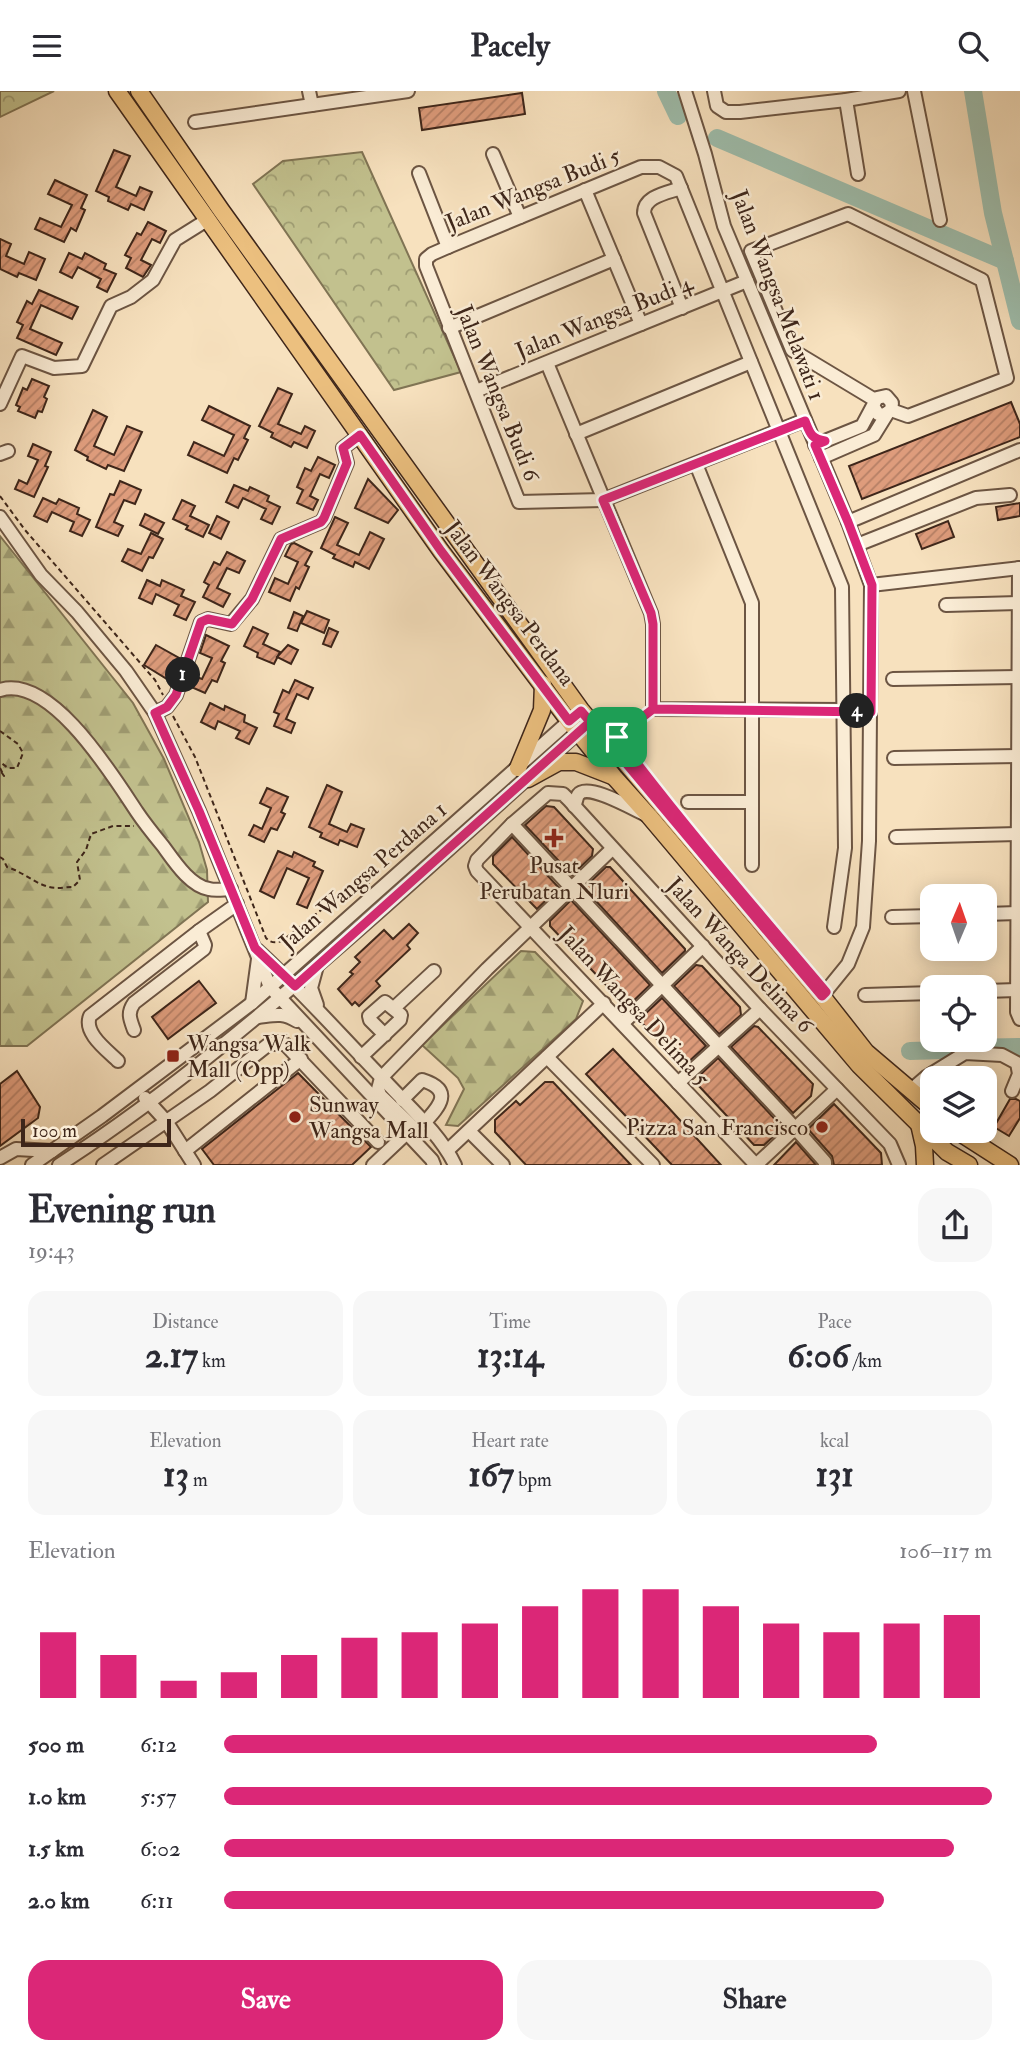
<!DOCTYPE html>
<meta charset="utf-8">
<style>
:root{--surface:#fff;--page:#f7f7f7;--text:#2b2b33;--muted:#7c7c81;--accent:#db2777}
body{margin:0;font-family:"IM FELL Double Pica",serif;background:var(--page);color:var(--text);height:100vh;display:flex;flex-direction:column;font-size:26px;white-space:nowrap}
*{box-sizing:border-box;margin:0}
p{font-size:23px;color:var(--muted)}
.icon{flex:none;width:38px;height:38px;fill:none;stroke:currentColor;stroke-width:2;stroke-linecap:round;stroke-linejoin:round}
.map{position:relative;height:1074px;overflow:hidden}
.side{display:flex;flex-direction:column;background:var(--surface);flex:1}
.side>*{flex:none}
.needle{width:46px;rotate:2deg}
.fabs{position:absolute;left:920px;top:793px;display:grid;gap:14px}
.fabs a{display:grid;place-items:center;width:77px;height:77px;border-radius:14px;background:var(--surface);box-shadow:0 4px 18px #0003;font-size:35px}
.scale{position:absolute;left:21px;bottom:18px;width:150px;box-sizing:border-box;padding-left:7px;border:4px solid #3e261a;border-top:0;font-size:19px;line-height:24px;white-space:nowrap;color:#3e261a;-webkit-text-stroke:5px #faecd5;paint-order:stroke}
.pin{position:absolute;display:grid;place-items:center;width:60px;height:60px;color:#fff;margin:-30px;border-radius:14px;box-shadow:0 4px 10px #0006}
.km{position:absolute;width:35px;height:35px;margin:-18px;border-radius:50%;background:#222;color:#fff;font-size:19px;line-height:35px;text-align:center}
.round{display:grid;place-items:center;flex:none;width:74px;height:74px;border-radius:21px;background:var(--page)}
.overview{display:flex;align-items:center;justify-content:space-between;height:119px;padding:0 28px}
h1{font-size:38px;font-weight:700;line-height:52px}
.figures{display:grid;grid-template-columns:repeat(3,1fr);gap:10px;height:119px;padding:7px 28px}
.figures div{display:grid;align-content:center;border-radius:18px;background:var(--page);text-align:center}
.figures b{font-size:35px;font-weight:700}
.figures small{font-size:19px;font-weight:400}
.figures p{font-size:19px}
.chart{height:196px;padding:14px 28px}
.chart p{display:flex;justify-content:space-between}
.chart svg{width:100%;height:126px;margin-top:7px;stroke:var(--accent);stroke-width:6}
.button{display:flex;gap:14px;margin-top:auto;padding:14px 28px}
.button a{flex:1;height:80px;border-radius:21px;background:var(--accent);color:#fff;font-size:28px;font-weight:700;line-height:80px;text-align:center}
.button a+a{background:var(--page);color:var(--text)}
ul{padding:0 28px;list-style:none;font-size:23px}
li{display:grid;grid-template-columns:112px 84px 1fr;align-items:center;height:52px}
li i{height:18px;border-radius:9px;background:var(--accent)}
header{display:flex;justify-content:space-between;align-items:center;height:91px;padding:0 28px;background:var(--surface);font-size:32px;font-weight:700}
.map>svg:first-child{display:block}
.forest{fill:url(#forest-firs);stroke:#807454;stroke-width:2}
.park{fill:url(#park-crowns);stroke:#807454;stroke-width:2}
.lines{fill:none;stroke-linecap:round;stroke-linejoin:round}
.river{stroke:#9ebead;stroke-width:18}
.building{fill:url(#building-hatch);stroke:#3e261a;stroke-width:2}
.minor-casing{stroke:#6c5543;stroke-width:16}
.major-casing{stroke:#3e261a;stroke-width:19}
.path{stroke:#3e261a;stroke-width:2;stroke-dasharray:5 3.5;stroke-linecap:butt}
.minor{stroke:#faecd5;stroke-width:12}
.major{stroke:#ecc07f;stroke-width:16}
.route-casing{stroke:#fff;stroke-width:14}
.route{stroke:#db2777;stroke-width:9}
.poi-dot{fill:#8f2418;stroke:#faecd5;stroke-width:2.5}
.labels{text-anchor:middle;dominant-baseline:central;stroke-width:5;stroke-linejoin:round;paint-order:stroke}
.street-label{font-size:23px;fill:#3e261a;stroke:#faecd5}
.poi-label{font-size:23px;fill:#3e261a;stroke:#faecd5;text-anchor:start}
</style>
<header><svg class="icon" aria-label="menu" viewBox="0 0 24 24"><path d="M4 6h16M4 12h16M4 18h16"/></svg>Pacely<svg class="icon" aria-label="search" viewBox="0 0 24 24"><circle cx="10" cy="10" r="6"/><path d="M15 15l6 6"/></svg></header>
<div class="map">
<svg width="1020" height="1074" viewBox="0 0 1020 1074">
<defs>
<pattern id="forest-firs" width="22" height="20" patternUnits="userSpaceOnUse" patternTransform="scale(1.75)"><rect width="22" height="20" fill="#c2c18e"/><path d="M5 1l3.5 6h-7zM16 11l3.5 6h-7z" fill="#9f9d73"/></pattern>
<pattern id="park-crowns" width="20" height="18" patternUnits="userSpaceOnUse" patternTransform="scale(1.75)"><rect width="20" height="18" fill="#c2c18e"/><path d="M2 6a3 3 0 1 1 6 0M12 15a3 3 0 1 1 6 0" fill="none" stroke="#9f9d73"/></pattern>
<pattern id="building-hatch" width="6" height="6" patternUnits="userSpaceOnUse" patternTransform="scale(1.75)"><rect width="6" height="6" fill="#de9c7c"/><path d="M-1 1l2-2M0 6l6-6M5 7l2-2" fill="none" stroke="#b57f65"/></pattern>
</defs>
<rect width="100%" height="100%" fill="#f7e1be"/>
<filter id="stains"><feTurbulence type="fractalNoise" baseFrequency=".00286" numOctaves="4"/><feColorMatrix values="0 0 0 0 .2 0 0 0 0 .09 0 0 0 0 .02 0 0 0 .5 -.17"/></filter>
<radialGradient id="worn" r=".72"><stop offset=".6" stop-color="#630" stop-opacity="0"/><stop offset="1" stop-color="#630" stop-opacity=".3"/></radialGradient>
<g class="forest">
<polygon points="0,445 133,612 164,668 199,751 207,779 208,811 27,955 0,955"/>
<polygon points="521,860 535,861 583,910 576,928 458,1035 446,1034 464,998 458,987 422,954"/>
</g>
<g class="park">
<polygon points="0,0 54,0 0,26"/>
<polygon points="362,61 461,281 394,299 253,93 283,70"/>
</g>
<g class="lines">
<g class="river">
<polyline points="666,0 678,25"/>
<polyline points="973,0 993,122 1020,230"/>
<polyline points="717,47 1005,170"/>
<path d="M910 960C947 959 983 956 1020 956"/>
</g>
</g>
<g class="building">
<polygon points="522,2 525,23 422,39 419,17"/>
<polygon points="114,59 130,65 116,96 136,105 140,96 152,101 144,119 131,113 128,119 108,110 109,106 96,100"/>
<polygon points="55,89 87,104 81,117 85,119 76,140 71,137 64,151 35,138 40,127 61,136 72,114 48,103"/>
<polygon points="148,131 166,140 160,152 152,148 141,169 151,174 143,186 126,177 131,167 125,164 137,142 141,144"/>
<polygon points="0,148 11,153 6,165 24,173 29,161 45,168 36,189 19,182 17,186 0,178"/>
<polygon points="69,162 82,168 85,162 106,173 104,178 116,183 107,201 97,196 101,188 78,176 72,187 60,181"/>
<polygon points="39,199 78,216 72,228 41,214 30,238 62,252 56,264 17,247 23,234 17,231 27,210 32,213"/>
<polygon points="32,288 49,295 44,306 47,308 42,321 38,320 35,327 18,320 20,316 16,314 23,297 27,299"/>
<polygon points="278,297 292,303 278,333 301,343 305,335 315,340 307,357 294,351 291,356 271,346 273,342 259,335"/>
<polygon points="1011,311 1020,333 1020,346 862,408 849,375"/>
<polygon points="209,315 250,335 244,347 248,349 238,369 234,367 227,382 188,364 194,351 224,365 234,344 202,329"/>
<polygon points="93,319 107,326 94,355 114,364 127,335 142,341 124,380 108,374 106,378 87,369 88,366 75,359"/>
<polygon points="33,353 51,361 45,375 48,376 34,406 15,398 19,389 27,393 38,369 28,365"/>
<polygon points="318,366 335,374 329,387 320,383 310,405 318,409 313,419 297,412 303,399 297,396 305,377 311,380"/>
<polygon points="368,388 398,419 388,432 355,417"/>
<polygon points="120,390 141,399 135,413 124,409 114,431 123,435 118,445 96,436 110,403 114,404"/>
<polygon points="234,394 248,400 250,396 269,405 267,410 280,416 272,433 261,428 266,418 243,407 238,417 226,411"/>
<polygon points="43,407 56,413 59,408 79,417 77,423 90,429 82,445 70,440 74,431 52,421 47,431 34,425"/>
<polygon points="182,409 195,415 190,425 209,434 203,446 186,438 188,435 173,428"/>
<polygon points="1020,412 1020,425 998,429 996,416"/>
<polygon points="145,423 164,432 158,443 140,434"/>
<polygon points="217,425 229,431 221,448 209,442"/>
<polygon points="335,426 348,432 337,454 359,464 370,441 384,448 369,478 355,471 353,476 333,467 335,464 321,457"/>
<polygon points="948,430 954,446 922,458 916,443"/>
<polygon points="151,442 163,448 153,467 149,466 142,480 122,470 128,458 141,463"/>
<polygon points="294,452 312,461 305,474 309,476 299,498 296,496 290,510 269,501 275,487 288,493 298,471 285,465 291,453"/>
<polygon points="227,461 245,470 239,482 227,477 217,497 230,503 223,516 203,506 209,494 204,491 214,471 220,474"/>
<polygon points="147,489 160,495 162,489 184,499 181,505 195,511 186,529 174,524 179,514 156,503 152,513 139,507"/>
<polygon points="307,520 329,529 324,542 301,532"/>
<polygon points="294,521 303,525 297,540 288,537"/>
<polygon points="253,536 268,543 263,553 280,561 274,573 257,566 258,562 244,555"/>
<polygon points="329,537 338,541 331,556 323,553"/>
<polygon points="206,544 229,555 221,570 225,572 217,591 212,589 205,602 189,595 194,585 202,588 212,567 200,562"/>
<polygon points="156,554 179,567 167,588 144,574"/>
<polygon points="288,554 298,559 291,573 277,566"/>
<polygon points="295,589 313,597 308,608 297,603 286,628 295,632 291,642 274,635 279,623 274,621 283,599 289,602"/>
<polygon points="210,612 224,619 225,615 245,624 244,631 257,637 249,653 236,647 240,640 218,630 215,638 201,631"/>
<polygon points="327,694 342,701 329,733 347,741 351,733 364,738 357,756 340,749 338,754 320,746 322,742 309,736"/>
<polygon points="267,697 288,706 281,721 285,723 277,739 271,737 264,751 249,744 254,734 262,738 271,717 260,712"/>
<polygon points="546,715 554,716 593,758 592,765 572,784 525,734"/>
<polygon points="512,746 559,797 537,818 493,773 493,765"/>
<polygon points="278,760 292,766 294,761 315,771 313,775 323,780 307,817 297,813 309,787 287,777 274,807 260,800"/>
<polygon points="606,776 610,776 685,858 685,860 662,882 584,797"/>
<polygon points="571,809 650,894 627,916 550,835 550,830"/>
<polygon points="409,833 418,842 407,854 410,858 376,890 380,895 359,915 355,911 352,914 338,898 353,883 350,881 360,871 355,866 384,839 393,848"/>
<polygon points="696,874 702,875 740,916 741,924 719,943 674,895"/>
<polygon points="199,890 216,912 168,948 152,926"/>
<polygon points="662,907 706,955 683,976 642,932 642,926"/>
<polygon points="754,935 758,936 813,993 811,1005 793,1022 731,956"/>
<polygon points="613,958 667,1015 721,1074 672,1074 586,983"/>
<polygon points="718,967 783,1037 764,1054 754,1054 698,994 698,986"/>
<polygon points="17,980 40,1016 38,1027 0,1055 0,993"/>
<polygon points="298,982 371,1056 352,1074 214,1074 202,1058"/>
<polygon points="545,991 553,991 631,1074 526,1074 495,1041 495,1029 516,1010 520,1014"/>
<polygon points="1010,1008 1016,1008 1020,1010 1020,1027 1009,1045 994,1036"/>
<polygon points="834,1013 881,1062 882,1074 834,1074 832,1065 808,1038"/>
<polygon points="796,1051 816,1074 774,1074"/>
</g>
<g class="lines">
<g class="minor-casing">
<g id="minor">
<polyline points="309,0 312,14"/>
<polyline points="685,0 705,63 724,135 848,431 871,494 869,750 863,836 848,873 822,905"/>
<polyline points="714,0 717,15 726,21 740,21 846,9 899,0"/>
<polyline points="914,0 940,129"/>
<polyline points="846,9 858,83"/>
<polyline points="195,31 408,0"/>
<polyline points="493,63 520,126"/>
<polyline points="419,82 448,156"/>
<path d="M681 97C667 102 644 105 644 122L682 217"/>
<polyline points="585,99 641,233"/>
<polyline points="449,237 614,168"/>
<polyline points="547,272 651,522 653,533 653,618 844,619"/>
<polyline points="476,300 747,190"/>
<polyline points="875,309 792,259 751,160 848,123 982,189 1007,287 908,325 891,319"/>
<polyline points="0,313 22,265 54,277 82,275 111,215 131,206 153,189 175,149 207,129"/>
<polyline points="805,329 780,339 603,409 519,411 426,175 426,168 432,163 448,156 641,76 659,76 676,85 842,496 845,757 834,836"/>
<polyline points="576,343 751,271"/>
<polyline points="815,354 862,335 877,307 886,305 892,312 891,319 884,324 878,323 873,315"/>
<polyline points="0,363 8,360"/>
<polyline points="821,367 874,344 887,323"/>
<polyline points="696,373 752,512 752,774"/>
<polyline points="0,426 41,484 77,521 126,580 155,622 199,720 270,896 432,1069 434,1074"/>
<polyline points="848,431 1020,359"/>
<polyline points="857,454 976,407 1010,404"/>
<polyline points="1019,477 1017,921 1020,928"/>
<polyline points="871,494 1020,477"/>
<polyline points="946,514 1019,512"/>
<polyline points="893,588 1018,586"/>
<path d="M0 599C51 583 113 685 137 721 145 733 154 744 163 755 174 770 190 795 209 798 216 800 224 798 231 798"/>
<polyline points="155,622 167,616 176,604 201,531 208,528 231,533 252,508 281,448 321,431 324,427 347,372 343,357 360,344"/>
<polyline points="894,667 1018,665"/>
<polyline points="688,711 751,711"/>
<path d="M574 715C575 715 577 705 578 704 587 691 633 718 646 724"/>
<polyline points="512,733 795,1037 825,1071 825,1074"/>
<polyline points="896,746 1018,743"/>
<polyline points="985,823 1018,822"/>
<polyline points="892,826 933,825"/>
<path d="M257 859C302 900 343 947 386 991 410 1017 440 1043 455 1074"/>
<polyline points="317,875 311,897 317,914"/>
<polyline points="985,900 1017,899"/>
<polyline points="865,904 933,902"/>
<polyline points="252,912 258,868"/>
<polyline points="394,917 434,880"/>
<path d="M258 926C275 924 282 921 297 930"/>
<polyline points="623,932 703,855"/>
<path d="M134 939C130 928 127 922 134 912L204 858 205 854 199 840"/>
<polyline points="361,966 400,929 401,924 385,911 369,925 370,929 385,944"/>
<polyline points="547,966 653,1074"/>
<path d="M118 970C107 959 83 942 90 925L199 840 237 813"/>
<polyline points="678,992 760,918"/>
<polyline points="911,999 926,986 965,962 1002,964 1017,972 1019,983 1012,1000"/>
<polyline points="145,1007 166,1030 194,1074"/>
<path d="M402 1009 422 989C454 999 440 1015 424 1032"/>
<polyline points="469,1040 503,1074"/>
<polyline points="416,1049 410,1033 380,1004 378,998 381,987 487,878 612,758"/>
<polyline points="448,1059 604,912"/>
<polyline points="185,1060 301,968"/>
<polyline points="0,1067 16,1058 52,1060"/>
<polyline points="32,1074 102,1025 252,912 576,624"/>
<path d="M59 1074C172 1001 273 914 374 825 444 763 513 700 583 637"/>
<polyline points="103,1074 210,1000 269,953 285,953 378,1051"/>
<polyline points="373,1074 407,1042"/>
<polyline points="756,1074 477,780 475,775 477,769 512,733 548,702 563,703 569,709 760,918 890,1053 899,1074"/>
<polyline points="756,1074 837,998"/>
</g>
</g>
<g class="major-casing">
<g id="major">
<polyline points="117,0 441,460 569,630 614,686 649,725 859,974 947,1061 969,1074"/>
<polyline points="139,0 221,119 581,619 822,905 866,961 933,1018"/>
<polyline points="518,677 542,619 543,593"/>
<polyline points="528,688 559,671 576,671 612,685"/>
<polyline points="919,1033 924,1055 925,1074"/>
<polyline points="957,1040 1010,1074"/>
</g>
</g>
<g class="path">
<polyline points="0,405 25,439 155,589 163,604"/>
<path d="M173 625 195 666 266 847C271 852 275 852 282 850L359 789 370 792"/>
<polyline points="0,640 18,653 23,662 17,677 8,677 0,671"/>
<polyline points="618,646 644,625"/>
<polyline points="0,677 4,685 0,679"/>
<path d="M0 766 3 768 7 776C23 781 34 792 49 796 57 798 66 796 73 796L80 789 77 771 86 759 91 743 113 735H134"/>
</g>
<use href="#minor" class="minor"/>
<use href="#major" class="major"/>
</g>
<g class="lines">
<g class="route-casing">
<path id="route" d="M617 646 609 653 581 620 569 630 441 460 360 344 343 357 347 372 324 427 321 431 281 448 252 508 232 533 208 528 201 531 176 604 167 616 155 622 199 720 255 857 295 895 591 630C667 722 745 814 822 905L826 901C755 817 683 734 617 646L653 618V533L651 522 603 409 805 330C810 342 811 348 825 350L815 354 848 431 872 494 871 621 653 618 617 646"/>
</g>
<use href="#route" class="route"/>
</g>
<g class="poi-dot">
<path d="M550.5 736.5h7v7h7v7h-7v7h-7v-7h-7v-7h7z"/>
<rect x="166" y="958" width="14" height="14" rx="3.5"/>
<circle cx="295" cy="1026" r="7"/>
<circle cx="822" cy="1036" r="7"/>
</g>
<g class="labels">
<g class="street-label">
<text transform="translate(533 98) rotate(-22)">Jalan Wangsa Budi 5</text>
<text transform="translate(778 204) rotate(69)">Jalan Wangsa Melawati 1</text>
<text transform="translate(604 226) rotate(-22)">Jalan Wangsa Budi 4</text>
<text transform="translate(498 302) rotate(68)">Jalan Wangsa Budi 6</text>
<text transform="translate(510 512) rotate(53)">Jalan Wangsa Perdana</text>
<text transform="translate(363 785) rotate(-41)">Jalan Wangsa Perdana 1</text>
<text transform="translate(740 864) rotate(47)">Jalan Wanga Delima 6</text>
<text transform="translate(634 915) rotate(47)">Jalan Wangsa Delima 5</text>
</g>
<g class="poi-label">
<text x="554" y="774" text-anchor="middle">Pusat<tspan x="554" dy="26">Perubatan Nluri</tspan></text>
<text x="187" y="952">Wangsa Walk<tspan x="187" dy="26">Mall (Opp)</tspan></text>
<text x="309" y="1013">Sunway<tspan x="309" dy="26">Wangsa Mall</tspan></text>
<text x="808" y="1036" text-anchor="end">Pizza San Francisco</text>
</g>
</g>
<rect width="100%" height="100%" filter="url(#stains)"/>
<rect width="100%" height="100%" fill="url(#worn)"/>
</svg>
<div class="fabs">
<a><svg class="needle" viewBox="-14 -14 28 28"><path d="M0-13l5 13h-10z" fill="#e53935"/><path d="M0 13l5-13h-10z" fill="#7c7c81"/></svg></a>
<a><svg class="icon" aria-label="locate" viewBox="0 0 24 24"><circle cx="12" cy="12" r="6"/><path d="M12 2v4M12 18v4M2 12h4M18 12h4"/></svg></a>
<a><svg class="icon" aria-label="layers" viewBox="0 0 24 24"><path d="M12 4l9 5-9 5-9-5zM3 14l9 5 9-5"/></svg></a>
</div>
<div class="scale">100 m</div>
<div class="pin" style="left:617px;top:646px;background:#1e9e55"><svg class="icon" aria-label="arrive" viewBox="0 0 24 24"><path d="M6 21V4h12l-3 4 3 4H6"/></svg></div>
<b class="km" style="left:183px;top:584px">1</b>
<b class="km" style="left:857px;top:620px">4</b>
</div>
<section class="side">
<div class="overview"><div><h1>Evening run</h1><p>19:43</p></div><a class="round"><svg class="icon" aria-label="share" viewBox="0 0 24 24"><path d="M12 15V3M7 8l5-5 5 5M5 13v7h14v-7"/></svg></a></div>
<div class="figures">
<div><p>Distance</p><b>2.17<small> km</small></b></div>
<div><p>Time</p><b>13:14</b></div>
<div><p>Pace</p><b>6:06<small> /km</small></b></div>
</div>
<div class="figures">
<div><p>Elevation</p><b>13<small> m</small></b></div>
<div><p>Heart rate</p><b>167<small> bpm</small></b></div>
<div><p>kcal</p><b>131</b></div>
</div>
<div class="chart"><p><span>Elevation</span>106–117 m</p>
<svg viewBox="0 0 160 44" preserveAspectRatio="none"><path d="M5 44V21M15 44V29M25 44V38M35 44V35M45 44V29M55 44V23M65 44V21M75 44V18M85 44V12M95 44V6M105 44V6M115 44V12M125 44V18M135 44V21M145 44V18M155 44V15"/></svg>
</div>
<ul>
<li><b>500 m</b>6:12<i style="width:85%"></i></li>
<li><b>1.0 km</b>5:57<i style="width:100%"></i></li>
<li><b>1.5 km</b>6:02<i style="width:95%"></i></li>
<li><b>2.0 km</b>6:11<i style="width:86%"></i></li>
</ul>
<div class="button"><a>Save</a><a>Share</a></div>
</section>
